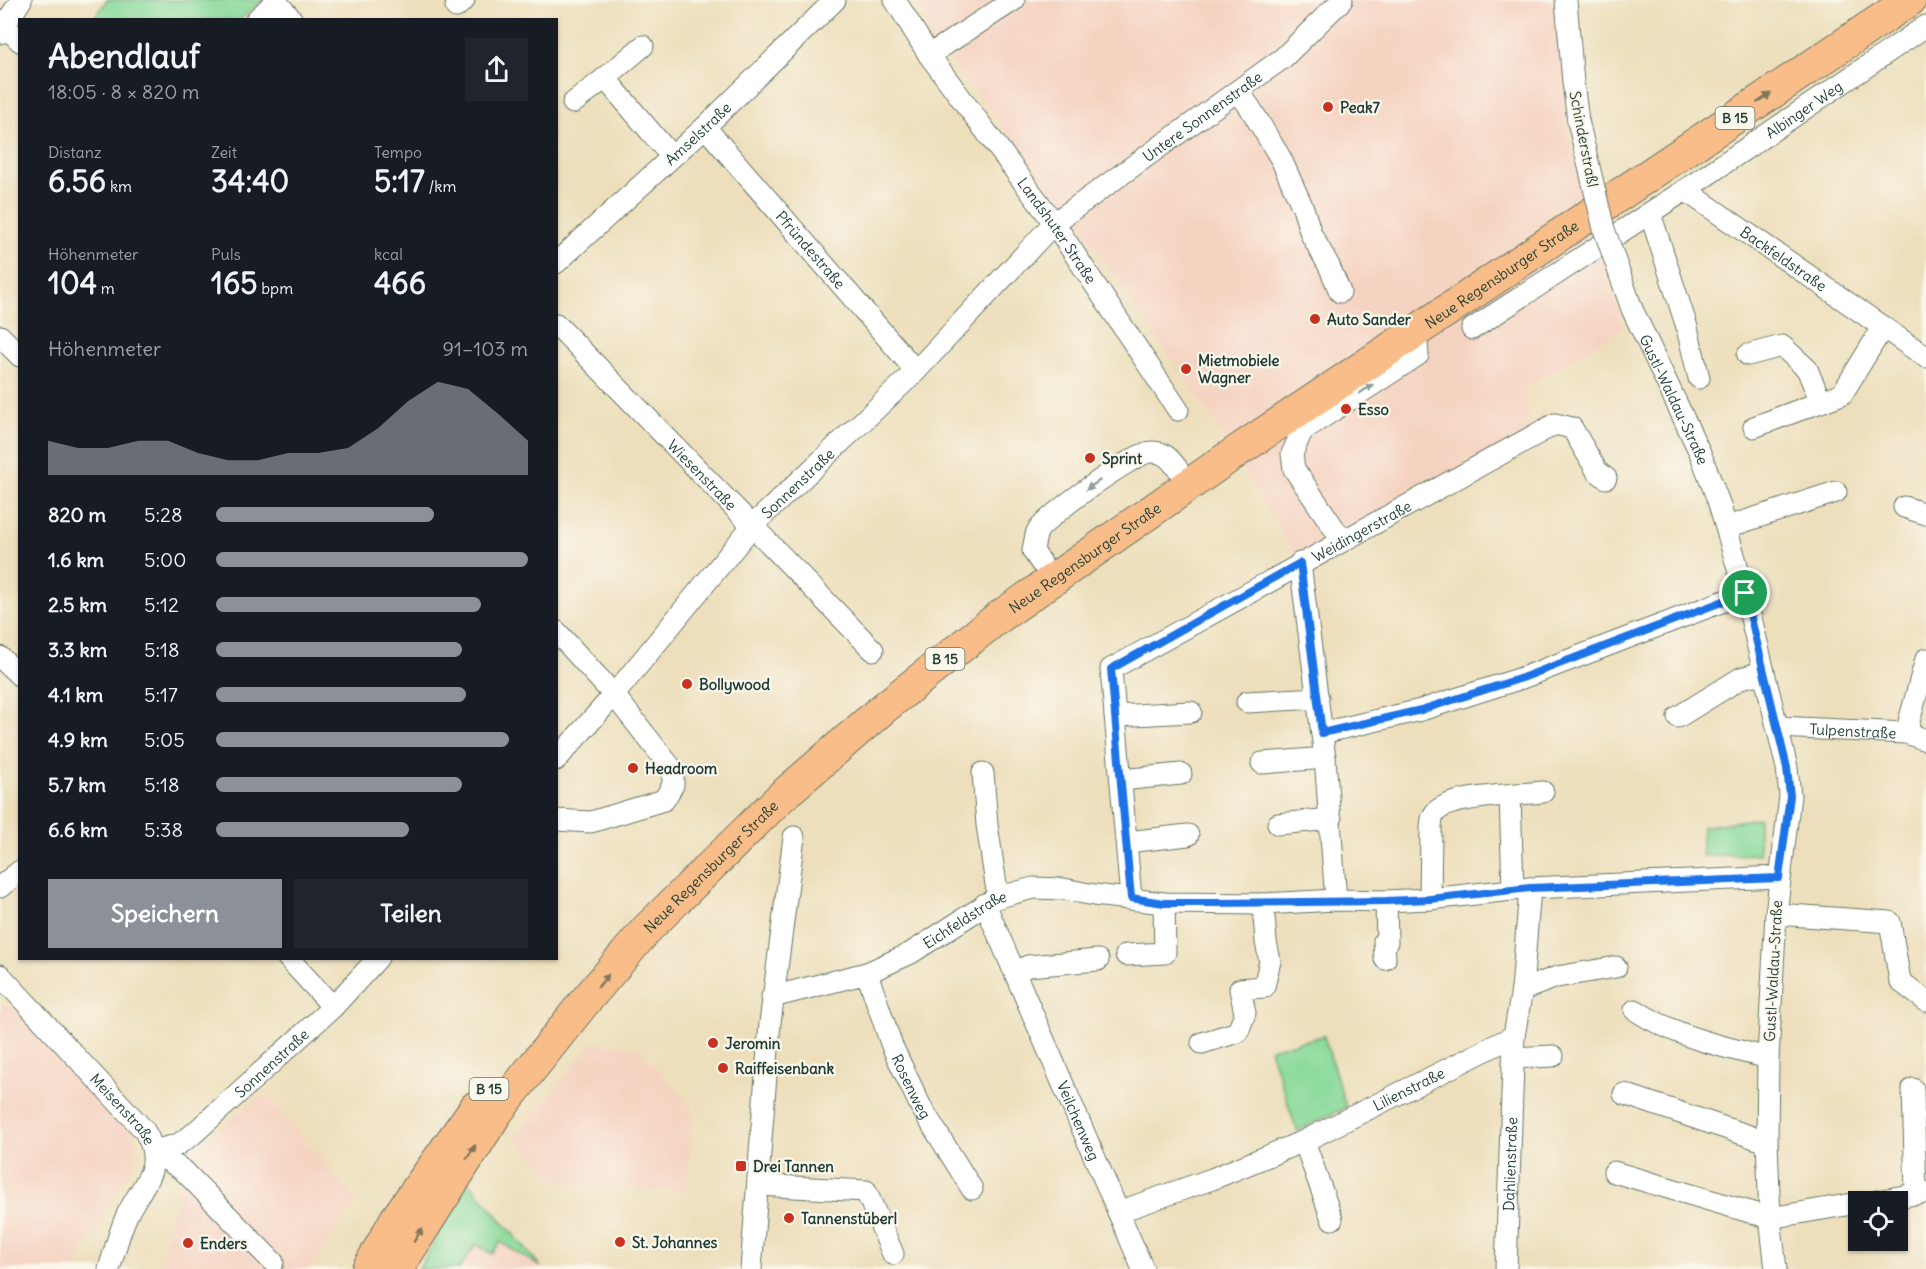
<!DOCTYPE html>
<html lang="de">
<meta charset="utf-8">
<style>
:root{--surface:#171b24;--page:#20242c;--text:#f1f3f6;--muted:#9ea1a6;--accent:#8c9099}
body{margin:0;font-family:Delius,sans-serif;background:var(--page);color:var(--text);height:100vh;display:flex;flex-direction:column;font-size:22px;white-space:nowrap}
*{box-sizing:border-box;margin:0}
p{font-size:20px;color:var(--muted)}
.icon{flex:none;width:33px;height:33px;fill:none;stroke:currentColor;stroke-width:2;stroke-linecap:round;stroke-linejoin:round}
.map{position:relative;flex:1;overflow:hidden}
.panel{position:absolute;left:18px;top:18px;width:540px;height:942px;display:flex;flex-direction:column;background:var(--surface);border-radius:0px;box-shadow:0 2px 4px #0004}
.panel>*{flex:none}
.buttons{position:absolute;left:1848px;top:1191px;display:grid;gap:12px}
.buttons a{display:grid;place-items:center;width:60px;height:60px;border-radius:0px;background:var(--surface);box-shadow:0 2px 4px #0004;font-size:30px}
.pin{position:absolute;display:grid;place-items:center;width:51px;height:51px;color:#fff;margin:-26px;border:3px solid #fff;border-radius:50%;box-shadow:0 2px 6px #0007}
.round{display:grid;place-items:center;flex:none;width:63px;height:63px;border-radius:0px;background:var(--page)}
.summary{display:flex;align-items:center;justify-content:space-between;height:102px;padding:0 30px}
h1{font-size:33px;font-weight:700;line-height:45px}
.metrics{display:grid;grid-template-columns:repeat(3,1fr);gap:9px;height:102px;padding:6px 30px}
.metrics div{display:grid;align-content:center}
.metrics b{font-size:30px;font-weight:700}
.metrics small{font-size:16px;font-weight:400}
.metrics p{font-size:16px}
.chart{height:168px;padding:12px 30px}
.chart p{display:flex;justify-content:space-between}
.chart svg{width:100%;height:108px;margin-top:6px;fill:var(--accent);opacity:.7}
.action{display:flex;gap:12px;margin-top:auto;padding:12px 30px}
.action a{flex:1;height:69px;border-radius:0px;background:var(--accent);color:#fff;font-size:24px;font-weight:700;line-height:69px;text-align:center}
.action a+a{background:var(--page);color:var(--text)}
ul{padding:0 30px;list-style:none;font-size:20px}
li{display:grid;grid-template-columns:96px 72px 1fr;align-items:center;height:45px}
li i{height:15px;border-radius:8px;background:var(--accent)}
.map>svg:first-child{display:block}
.built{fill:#f5d3c1}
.green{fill:#87d999;stroke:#538b66;stroke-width:1.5}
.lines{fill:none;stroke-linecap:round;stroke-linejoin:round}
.minor-casing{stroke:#677664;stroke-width:23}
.highway-casing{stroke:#677664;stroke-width:34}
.minor{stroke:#fff;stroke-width:21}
.highway{stroke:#f8bd89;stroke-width:32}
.minor-bridge-casing{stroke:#677664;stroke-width:23;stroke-linecap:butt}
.minor-bridge{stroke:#fff;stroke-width:21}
.oneway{fill:#81775a}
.oneway2{fill:#8f9e9a}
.route-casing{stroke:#fff;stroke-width:12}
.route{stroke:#1a73e8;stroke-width:8}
.poi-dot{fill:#c8321e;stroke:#fbf7ec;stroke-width:2}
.labels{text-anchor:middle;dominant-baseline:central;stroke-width:4.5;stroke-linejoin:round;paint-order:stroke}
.shield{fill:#fbf7ec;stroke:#61756b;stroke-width:1.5}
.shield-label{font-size:14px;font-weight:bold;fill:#1f3d34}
.poi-label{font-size:15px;font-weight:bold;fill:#1f3d34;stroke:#fbf7ec;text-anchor:start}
.street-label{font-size:15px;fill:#1f3d34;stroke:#fbf7ec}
</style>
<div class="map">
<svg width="1926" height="1269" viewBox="0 0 1926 1269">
<rect width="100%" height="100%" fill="#fbf7ec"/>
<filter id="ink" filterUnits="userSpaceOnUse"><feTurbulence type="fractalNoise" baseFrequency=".0167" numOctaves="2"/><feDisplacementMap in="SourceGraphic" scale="12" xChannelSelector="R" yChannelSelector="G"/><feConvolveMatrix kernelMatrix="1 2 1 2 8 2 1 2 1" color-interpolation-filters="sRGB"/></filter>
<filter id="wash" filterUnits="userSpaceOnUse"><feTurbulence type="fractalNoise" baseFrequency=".008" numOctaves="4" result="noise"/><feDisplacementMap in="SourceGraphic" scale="24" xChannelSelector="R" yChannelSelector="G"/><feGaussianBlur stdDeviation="1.35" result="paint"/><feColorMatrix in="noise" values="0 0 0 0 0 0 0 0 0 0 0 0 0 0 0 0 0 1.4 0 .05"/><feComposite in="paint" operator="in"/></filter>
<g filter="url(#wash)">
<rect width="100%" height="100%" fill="#eddfbc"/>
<g class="built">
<polygon points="914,0 1557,0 1567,127 1595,241 1624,327 1523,389 1532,432 1296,556 1202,403 1078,224 948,57"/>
<polygon points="11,1001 133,1131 136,1155 127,1177 86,1245 77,1269 0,1269 0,1011"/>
<polygon points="593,1043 637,1047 693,1107 687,1191 558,1182 514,1138"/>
<polygon points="266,1094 357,1201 309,1269 161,1269 166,1236 181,1182 194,1150 238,1113"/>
<polygon points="477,1192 541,1267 544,1269 428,1269"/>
</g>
<g class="green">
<polygon points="107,0 262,0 241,19 93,20"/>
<polygon points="1759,818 1759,854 1702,856 1702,827"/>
<polygon points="1324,1036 1346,1107 1297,1131 1270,1049"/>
<polygon points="468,1181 541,1267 500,1242 492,1254 476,1244 459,1269 419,1269"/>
</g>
</g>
<g filter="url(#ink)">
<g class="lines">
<g class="minor-casing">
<g id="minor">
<path id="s1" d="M895 0 929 55 1054 223 1178 410"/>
<polyline points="1566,0 1573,82 1578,121"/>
<polyline points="456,7 464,0"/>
<polyline points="256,20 276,1 292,20"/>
<polyline points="5,26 20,41"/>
<polyline points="0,33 21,0"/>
<polyline points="643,46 605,78 672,157"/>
<polyline points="929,55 1014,0"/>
<polyline points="1238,91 1249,106 1281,159 1303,208 1311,234 1329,266 1340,292"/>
<polyline points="573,103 605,78"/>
<path id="s2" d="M705 127 916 371"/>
<path id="s3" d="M1685 190 1926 357"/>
<polyline points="1650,213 1686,324 1699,378"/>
<path id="s4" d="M556 263 705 127 835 0"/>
<path id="s5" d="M1620 275 1632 309 1701 455 1719 503 1745 593 1787 768 1790 796 1776 914 1768 1058 1767 1142 1770 1218 1776 1269"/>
<path id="s6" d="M556 324 873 650"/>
<path id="s7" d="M1472 329 1685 190 1926 26"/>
<polyline points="0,336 20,356"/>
<polyline points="1748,355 1782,346 1807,369 1821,402"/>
<polyline points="1280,424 1302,431 1418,355 1416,332"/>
<polyline points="1754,427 1842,394 1883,327"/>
<polyline points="1302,431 1292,454 1294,469 1342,540"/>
<polyline points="1904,507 1926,514"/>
<polyline points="1727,527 1836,492"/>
<path d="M1041 563 1033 551C1034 545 1035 538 1037 532 1045 517 1135 452 1151 452 1164 451 1170 459 1177 468"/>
<polyline points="1300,563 1325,758 1336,900"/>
<polyline points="556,631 614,695 673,770 673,785 664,800 591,822 556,820"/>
<polyline points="0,657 20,676"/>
<polyline points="1247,702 1318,698"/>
<polyline points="1115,716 1191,712"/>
<polyline points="1678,717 1741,678 1764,672"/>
<path id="s8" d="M1778 727 1906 733 1926 740"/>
<polyline points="1322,733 1421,710 1522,678 1745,593"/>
<polyline points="1906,733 1926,659"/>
<path id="s9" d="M556 760 614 695 753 525 916 371 1054 223 1283 58 1342 0"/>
<polyline points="1262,763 1325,758"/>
<polyline points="983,773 987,825 997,891 996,898"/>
<polyline points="1121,780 1181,774"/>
<polyline points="1510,795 1513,890"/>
<polyline points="1278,824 1331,819"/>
<polyline points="1127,842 1188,835"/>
<polyline points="0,887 20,871"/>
<path id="s10" d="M1131 898 1111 669 1555 424 1572 428 1597 471 1606 478"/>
<path d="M1430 899 1431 831C1431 825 1431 818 1435 813 1448 795 1519 795 1543 792"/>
<path id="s11" d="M985 904 1143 1269"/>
<polyline points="1776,914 1890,922 1900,981 1926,1001"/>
<polyline points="1126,955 1165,953 1164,903"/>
<polyline points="288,958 333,1007"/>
<polyline points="1385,959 1384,941 1387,942 1386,901"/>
<polyline points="1015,972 1028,966 1098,960"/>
<path id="s12" d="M867 973 892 1046 921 1107 972 1189"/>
<path id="s13" d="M0 975 144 1130C167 1167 142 1183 127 1215 119 1232 115 1251 109 1269"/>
<polyline points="1522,990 1557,977 1616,967"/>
<path id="s14" d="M772 997 867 973 911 953 996 898 1033 888 1064 889 1094 895 1164 903 1263 904 1336 900 1386 901 1430 899 1530 888 1779 877"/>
<path d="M1635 1010C1676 1037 1721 1046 1768 1058"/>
<polyline points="1202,1043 1238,1032 1245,1013 1240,989 1264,987 1270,961 1266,942 1263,904"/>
<polyline points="1514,1058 1553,1056"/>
<polyline points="1913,1089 1916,1194"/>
<polyline points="1624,1094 1767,1142"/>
<polyline points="1304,1141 1332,1219"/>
<path id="s15" d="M153 1151 177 1145 192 1135 333 1007 378 958"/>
<polyline points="153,1151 184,1171 273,1262"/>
<polyline points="1614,1172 1770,1218 1858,1203"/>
<polyline points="758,1185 866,1191 893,1254"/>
<polyline points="1871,1202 1926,1192"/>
<path id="s16" d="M1118 1212 1212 1179 1304 1141 1514 1036"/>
<polyline points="751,1269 770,1023 794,837"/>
<path id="s17" d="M1506 1269 1514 1036 1522 990 1530 888"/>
</g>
</g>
<g class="highway-casing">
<g id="highway">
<polyline points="368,1269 396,1219 476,1107"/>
<path id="s18" d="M397 1269 497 1112 582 1005 647 929 781 797 885 707 995 620 1239 450 1910 0"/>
</g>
</g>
<use href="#minor" class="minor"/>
<use href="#highway" class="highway"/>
<g class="minor-bridge-casing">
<polyline id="minor-bridge" points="1578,121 1604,229 1620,275"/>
</g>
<use href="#minor-bridge" class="minor-bridge"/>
</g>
<defs><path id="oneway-solid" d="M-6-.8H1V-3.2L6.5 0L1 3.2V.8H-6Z" transform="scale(1.5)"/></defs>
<g class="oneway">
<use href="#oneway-solid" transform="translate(1764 98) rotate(-34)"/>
<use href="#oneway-solid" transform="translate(603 981) rotate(-50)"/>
<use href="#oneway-solid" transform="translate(471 1152) rotate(-57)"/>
<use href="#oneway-solid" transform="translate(418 1235) rotate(-58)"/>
</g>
<g class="oneway2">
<use href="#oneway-solid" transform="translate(1366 389) rotate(-33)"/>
<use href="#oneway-solid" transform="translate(1093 485) rotate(146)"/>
</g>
</g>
<g class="lines" filter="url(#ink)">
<g class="route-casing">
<polygon id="route" points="1300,563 1322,733 1421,710 1522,678 1745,593 1787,768 1790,796 1779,878 1530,888 1430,899 1386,901 1214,903 1164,903 1131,898 1111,669"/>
</g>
<use href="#route" class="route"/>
</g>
<g class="poi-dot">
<circle cx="1328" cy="107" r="6"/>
<circle cx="1315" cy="319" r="6"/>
<circle cx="1186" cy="369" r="6"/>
<circle cx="1346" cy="409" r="6"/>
<circle cx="1090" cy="458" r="6"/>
<circle cx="687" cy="684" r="6"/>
<circle cx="633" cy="768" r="6"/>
<circle cx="713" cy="1043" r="6"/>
<circle cx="723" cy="1068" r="6"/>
<rect x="735" y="1160" width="12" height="12" rx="3"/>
<circle cx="789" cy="1218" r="6"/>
<circle cx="620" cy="1242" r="6"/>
<circle cx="188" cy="1243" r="6"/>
</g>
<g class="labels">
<g class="shield">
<rect x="1715.5" y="107" width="39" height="22" rx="4.5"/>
<rect x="925.5" y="648" width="39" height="22" rx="4.5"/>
<rect x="469.5" y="1078" width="39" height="22" rx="4.5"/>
</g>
<g class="shield-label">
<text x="1735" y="118">B 15</text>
<text x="945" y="659">B 15</text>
<text x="489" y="1089">B 15</text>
</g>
<g class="poi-label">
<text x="1340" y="107">Peak7</text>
<text x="1327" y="319">Auto Sander</text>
<text x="1198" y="360">Mietmobiele<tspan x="1198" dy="17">Wagner</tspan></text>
<text x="1358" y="409">Esso</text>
<text x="1102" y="458">Sprint</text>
<text x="699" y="684">Bollywood</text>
<text x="645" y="768">Headroom</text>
<text x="725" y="1043">Jeromin</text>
<text x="735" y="1068">Raiffeisenbank</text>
<text x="753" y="1166">Drei Tannen</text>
<text x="801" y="1218">Tannenstüberl</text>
<text x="632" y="1242">St. Johannes</text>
<text x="200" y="1243">Enders</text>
</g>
<g class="street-label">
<text stroke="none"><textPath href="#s7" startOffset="398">Albinger Weg</textPath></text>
<text stroke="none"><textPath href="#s9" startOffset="916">Untere Sonnenstraße</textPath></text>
<text stroke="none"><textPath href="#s4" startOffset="192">Amselstraße</textPath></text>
<text transform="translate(1584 139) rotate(79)">Schinderstraßl</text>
<text stroke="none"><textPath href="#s1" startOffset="282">Landshuter Straße</textPath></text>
<text stroke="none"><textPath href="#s2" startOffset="162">Pfründestraße</textPath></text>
<text stroke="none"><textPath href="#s3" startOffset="120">Backfeldstraße</textPath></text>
<text stroke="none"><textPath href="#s18" startOffset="1502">Neue Regensburger Straße</textPath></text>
<text stroke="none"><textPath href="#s5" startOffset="136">Gustl-Waldau-Straße</textPath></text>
<text stroke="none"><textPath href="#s6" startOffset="210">Wiesenstraße</textPath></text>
<text stroke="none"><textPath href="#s9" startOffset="368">Sonnenstraße</textPath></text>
<text stroke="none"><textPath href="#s10" startOffset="516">Weidingerstraße</textPath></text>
<text stroke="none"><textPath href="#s18" startOffset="998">Neue Regensburger Straße</textPath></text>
<text stroke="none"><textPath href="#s8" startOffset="75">Tulpenstraße</textPath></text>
<text stroke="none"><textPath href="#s18" startOffset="512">Neue Regensburger Straße</textPath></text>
<text stroke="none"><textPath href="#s14" startOffset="210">Eichfeldstraße</textPath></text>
<text transform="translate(1773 971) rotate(-87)">Gustl-Waldau-Straße</text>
<text stroke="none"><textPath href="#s15" startOffset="150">Sonnenstraße</textPath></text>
<text stroke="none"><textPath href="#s12" startOffset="122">Rosenweg</textPath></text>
<text stroke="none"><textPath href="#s16" startOffset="316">Lilienstraße</textPath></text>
<text stroke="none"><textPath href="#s13" startOffset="182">Meisenstraße</textPath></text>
<text stroke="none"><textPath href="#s11" startOffset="236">Veilchenweg</textPath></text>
<text stroke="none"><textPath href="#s17" startOffset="105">Dahlienstraße</textPath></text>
</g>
</g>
</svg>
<div class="buttons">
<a><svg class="icon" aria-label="locate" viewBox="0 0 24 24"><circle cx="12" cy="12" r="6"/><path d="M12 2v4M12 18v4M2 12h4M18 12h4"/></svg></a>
</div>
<div class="pin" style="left:1745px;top:593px;background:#1e9e55"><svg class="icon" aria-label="arrive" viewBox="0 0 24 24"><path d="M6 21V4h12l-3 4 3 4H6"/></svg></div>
<section class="panel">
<div class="summary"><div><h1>Abendlauf</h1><p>18:05 · 8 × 820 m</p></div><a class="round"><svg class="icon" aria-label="share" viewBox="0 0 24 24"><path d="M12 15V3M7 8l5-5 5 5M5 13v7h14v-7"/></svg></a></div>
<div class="metrics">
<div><p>Distanz</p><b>6.56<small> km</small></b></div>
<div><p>Zeit</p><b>34:40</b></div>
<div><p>Tempo</p><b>5:17<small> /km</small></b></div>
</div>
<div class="metrics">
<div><p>Höhenmeter</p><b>104<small> m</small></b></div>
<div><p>Puls</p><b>165<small> bpm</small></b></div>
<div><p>kcal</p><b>466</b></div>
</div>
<div class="chart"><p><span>Höhenmeter</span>91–103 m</p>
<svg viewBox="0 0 160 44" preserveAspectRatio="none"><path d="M0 44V30L10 33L20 33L30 30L40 30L50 35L60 38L70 38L80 35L90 35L100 33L110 25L120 14L130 6L140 9L150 19L160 30V44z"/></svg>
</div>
<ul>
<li><b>820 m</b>5:28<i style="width:70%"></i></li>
<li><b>1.6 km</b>5:00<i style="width:100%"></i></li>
<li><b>2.5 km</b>5:12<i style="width:85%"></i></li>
<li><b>3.3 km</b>5:18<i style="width:79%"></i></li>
<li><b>4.1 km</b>5:17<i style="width:80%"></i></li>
<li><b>4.9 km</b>5:05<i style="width:94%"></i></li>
<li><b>5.7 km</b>5:18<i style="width:79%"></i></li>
<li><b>6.6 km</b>5:38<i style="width:62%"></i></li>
</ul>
<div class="action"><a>Speichern</a><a>Teilen</a></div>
</section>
</div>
